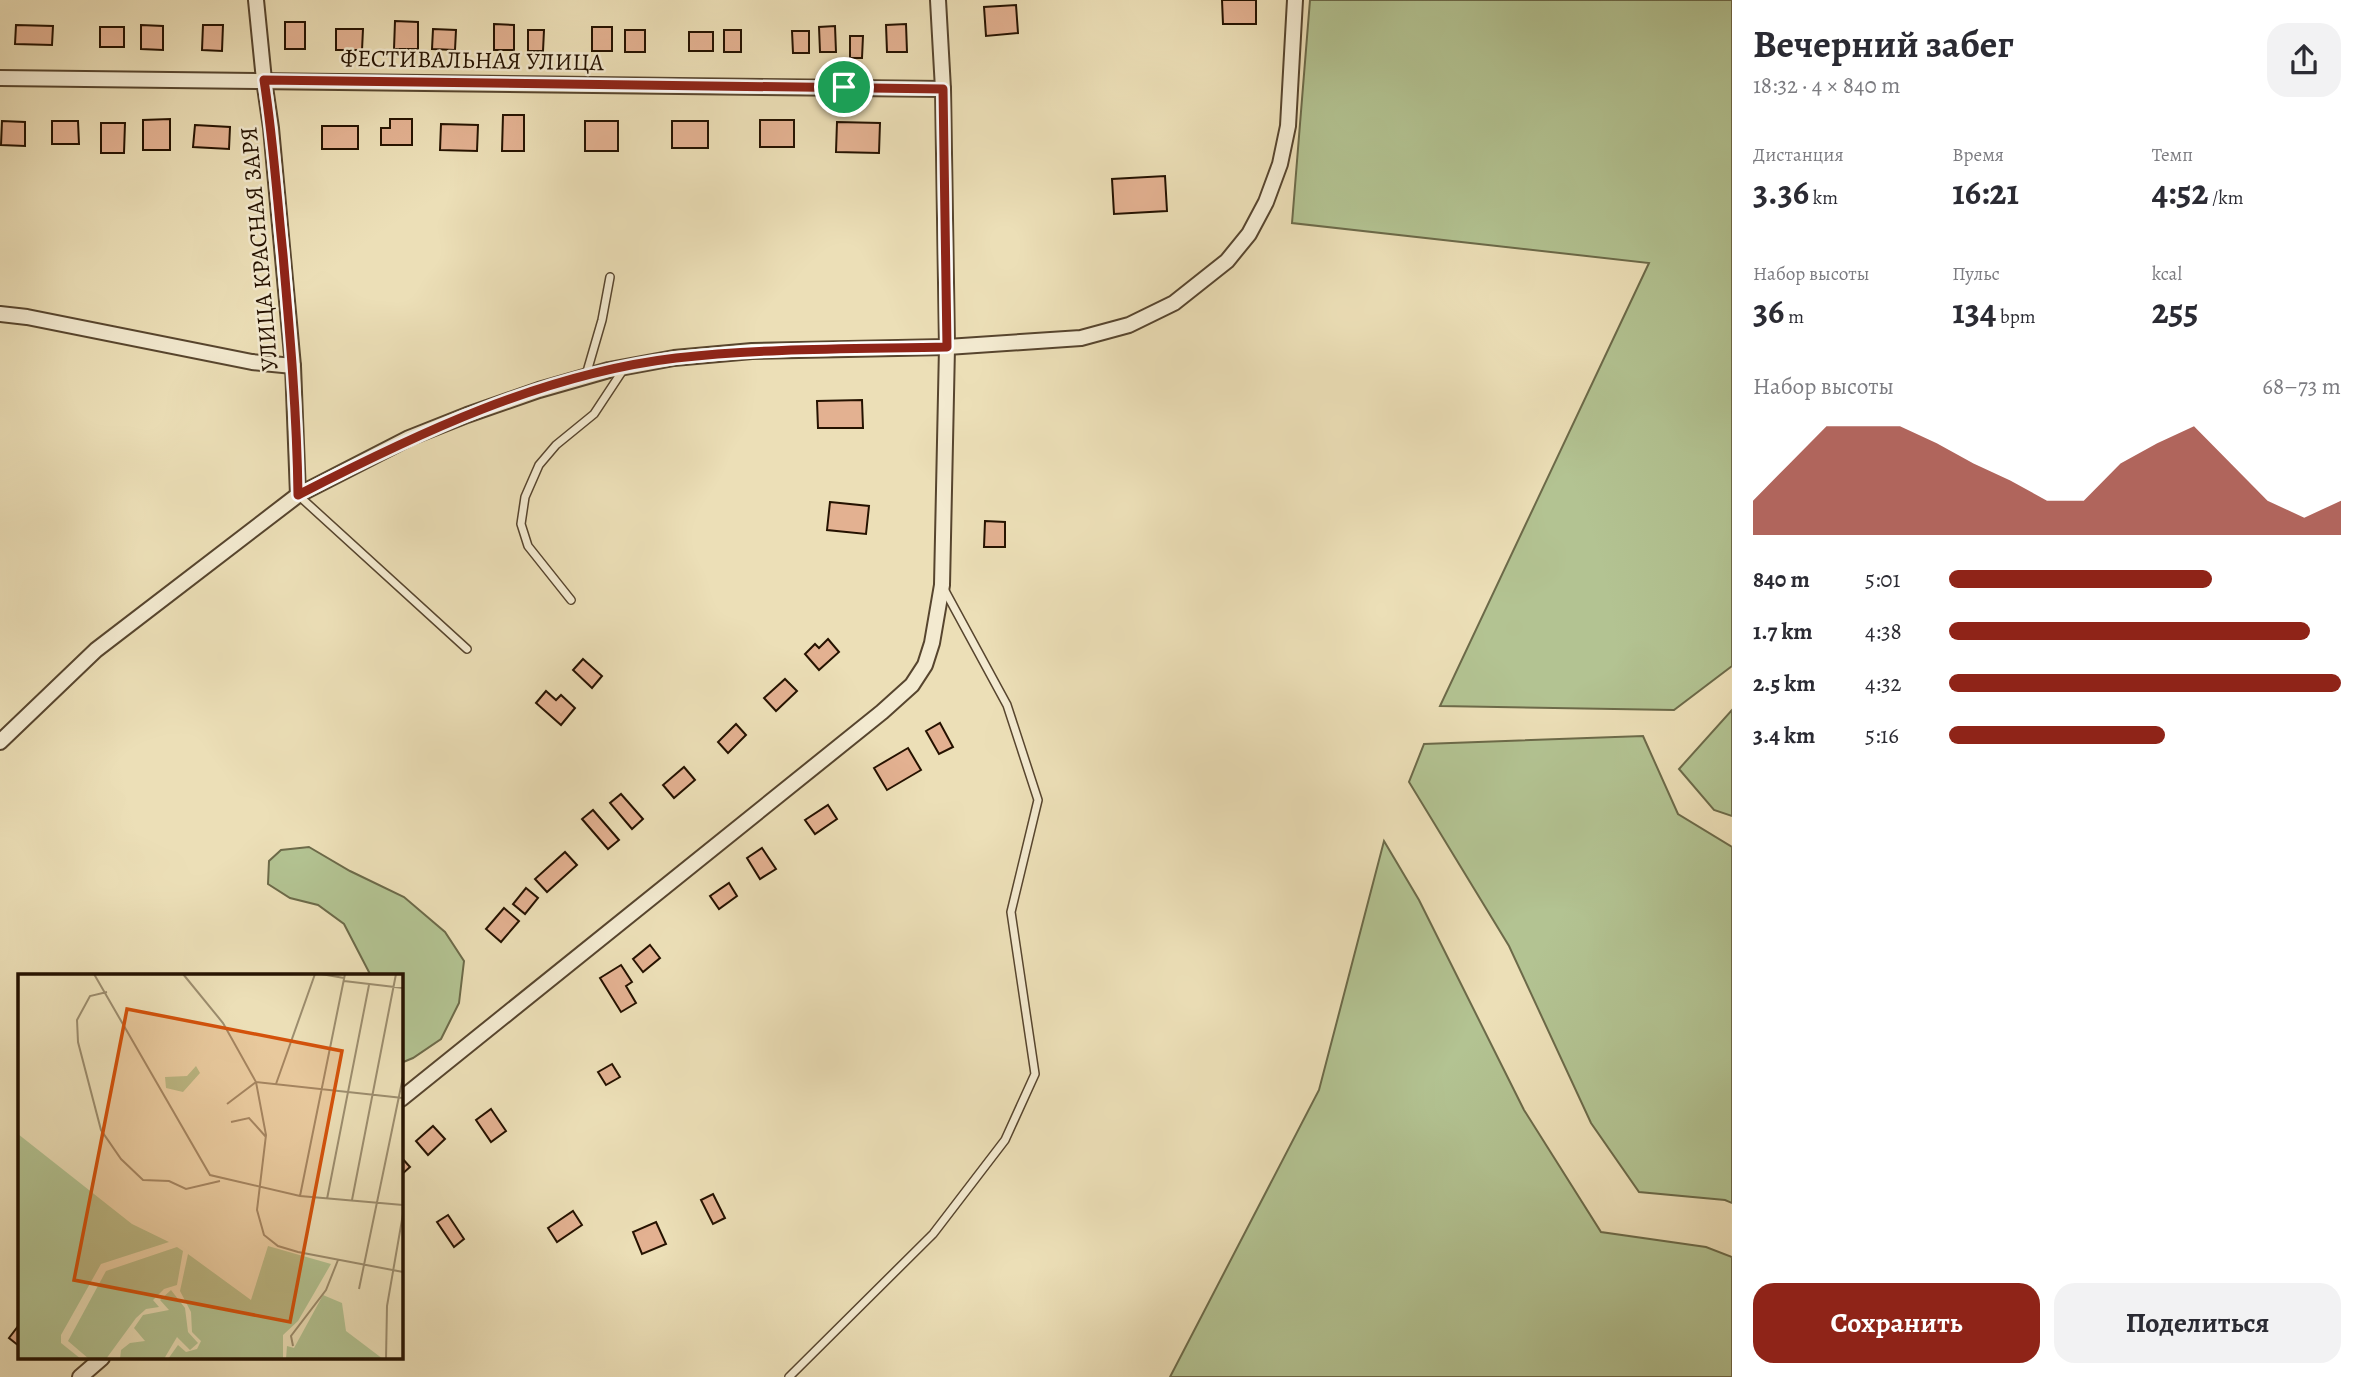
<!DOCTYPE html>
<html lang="ru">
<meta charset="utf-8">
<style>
:root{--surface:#fff;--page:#f2f2f3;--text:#2b2b33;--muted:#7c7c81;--accent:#8f2418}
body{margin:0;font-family:Alegreya,serif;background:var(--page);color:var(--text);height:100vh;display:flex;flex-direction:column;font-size:26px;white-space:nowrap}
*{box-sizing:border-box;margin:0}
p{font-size:23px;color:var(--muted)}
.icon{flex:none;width:38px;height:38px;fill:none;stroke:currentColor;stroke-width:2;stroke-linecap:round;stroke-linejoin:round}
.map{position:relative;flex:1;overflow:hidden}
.panel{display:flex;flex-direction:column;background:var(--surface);width:630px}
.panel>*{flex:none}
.pin{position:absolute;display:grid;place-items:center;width:60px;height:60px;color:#fff;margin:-30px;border:4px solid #fff;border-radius:50%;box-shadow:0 2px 7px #0007}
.round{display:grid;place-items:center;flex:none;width:74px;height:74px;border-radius:21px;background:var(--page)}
.head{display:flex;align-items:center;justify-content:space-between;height:119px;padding:0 21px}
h1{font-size:38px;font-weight:600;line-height:52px}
.metrics{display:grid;grid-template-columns:repeat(3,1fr);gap:10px;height:119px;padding:7px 21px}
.metrics div{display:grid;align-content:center}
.metrics b{font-size:35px;font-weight:600}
.metrics small{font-size:19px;font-weight:400}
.metrics p{font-size:19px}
.chart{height:196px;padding:14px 21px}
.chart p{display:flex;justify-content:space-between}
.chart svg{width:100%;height:126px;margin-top:7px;fill:var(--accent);opacity:.7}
.primary-button{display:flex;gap:14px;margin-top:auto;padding:14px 21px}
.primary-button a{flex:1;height:80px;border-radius:21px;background:var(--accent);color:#fff;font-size:28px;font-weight:600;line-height:80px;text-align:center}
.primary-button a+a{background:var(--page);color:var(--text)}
ul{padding:0 21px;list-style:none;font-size:23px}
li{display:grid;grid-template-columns:112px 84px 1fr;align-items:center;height:52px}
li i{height:18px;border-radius:9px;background:var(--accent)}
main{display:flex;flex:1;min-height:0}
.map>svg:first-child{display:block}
.green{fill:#b3c392;stroke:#6c6a49;stroke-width:2}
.building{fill:#e3b191;stroke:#251200;stroke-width:2}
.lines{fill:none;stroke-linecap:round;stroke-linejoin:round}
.lane-casing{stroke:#57452e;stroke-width:10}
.street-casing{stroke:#57452e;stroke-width:18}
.lane{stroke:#f3ead0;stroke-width:7}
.street{stroke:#f3ead0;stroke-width:14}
.route-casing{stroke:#fff;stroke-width:14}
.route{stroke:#8f2418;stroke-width:9}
.labels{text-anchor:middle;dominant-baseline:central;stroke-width:5;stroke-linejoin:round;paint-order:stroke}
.street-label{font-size:24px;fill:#251200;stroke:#f3ead0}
.inset-road{fill:none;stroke:#9c8d6e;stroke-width:2}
.view{fill:#d4520b;fill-opacity:0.15;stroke:#d4520b;stroke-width:3.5}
.inset-edge{fill:none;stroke:#251200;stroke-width:3.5}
</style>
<main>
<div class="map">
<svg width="1732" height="1377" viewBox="0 0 1732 1377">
<rect width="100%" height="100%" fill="#ecdfb7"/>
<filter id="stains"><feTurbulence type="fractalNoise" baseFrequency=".00286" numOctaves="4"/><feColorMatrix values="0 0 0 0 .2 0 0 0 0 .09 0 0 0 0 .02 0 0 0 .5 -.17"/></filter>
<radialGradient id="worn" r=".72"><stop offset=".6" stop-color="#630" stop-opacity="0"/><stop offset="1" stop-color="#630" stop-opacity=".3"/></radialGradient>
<g class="green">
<polygon points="1310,0 1732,0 1732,666 1674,710 1440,706 1649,263 1292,223"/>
<polygon points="1732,710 1732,816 1714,810 1679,769"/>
<polygon points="1643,736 1678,814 1732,847 1732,1203 1725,1200 1639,1192 1591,1123 1509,946 1409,782 1424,744"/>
<polygon points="1384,841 1419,900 1524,1110 1601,1232 1706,1247 1732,1257 1732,1377 1170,1377 1319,1090"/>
<polygon points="309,847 350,871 404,897 445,932 464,961 459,1003 441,1039 413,1058 401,1063 401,976 371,976 344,924 318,905 290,898 268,884 269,861 281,850"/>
</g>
<g class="building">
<polygon points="1222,0 1256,0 1256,24 1223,24"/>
<polygon points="1016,5 1018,33 986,36 984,7"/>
<polygon points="395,21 418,22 418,49 394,49"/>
<rect x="285" y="22" width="20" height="27"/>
<polygon points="494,24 514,25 514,50 494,50"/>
<polygon points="906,24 907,52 887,52 886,25"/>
<polygon points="16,25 53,26 52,45 15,44"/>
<polygon points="141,25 163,26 163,50 141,49"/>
<polygon points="203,25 223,25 222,51 202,50"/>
<polygon points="835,26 836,52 820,52 819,27"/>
<rect x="100" y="27" width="24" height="20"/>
<rect x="592" y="27" width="20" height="24"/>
<polygon points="336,29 363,29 362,50 336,50"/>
<polygon points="433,29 456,30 455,50 432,49"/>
<polygon points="528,30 544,30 543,51 528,51"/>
<rect x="625" y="30" width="20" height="22"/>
<rect x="724" y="30" width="17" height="22"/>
<polygon points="792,31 809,31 809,53 793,53"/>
<rect x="689" y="32" width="24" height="19"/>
<polygon points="850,36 863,36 862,58 850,58"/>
<polygon points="503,115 524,115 524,151 502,151"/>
<polygon points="170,119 170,150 143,150 143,120"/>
<polygon points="390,119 412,119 412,145 381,145 381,128 390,128"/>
<rect x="760" y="120" width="34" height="27"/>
<polygon points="2,121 25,122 25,146 1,145"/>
<polygon points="52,121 78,121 79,144 52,144"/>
<rect x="585" y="121" width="33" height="30"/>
<rect x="672" y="121" width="36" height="27"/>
<polygon points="837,122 880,123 879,153 836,152"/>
<polygon points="101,123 125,123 124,153 101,153"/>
<polygon points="441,124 478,125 477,151 440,150"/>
<polygon points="195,125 230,127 229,149 193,147"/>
<rect x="322" y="126" width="36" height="23"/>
<polygon points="1165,176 1167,211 1114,214 1112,179"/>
<polygon points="862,400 863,428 818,428 817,401"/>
<polygon points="830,502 869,506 866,534 827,530"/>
<polygon points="985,521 1005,522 1005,547 984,547"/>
<polygon points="828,639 839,652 819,670 805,654 815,644 819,648"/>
<polygon points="583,659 602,676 592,688 573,670"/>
<polygon points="785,679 797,691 776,711 764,698"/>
<polygon points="546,691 556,700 561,695 575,708 561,725 536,703"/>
<polygon points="940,723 953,747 939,754 926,731"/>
<polygon points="736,724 746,735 728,753 718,742"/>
<polygon points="908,748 921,770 887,790 874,768"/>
<polygon points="684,767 695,780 674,798 663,785"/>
<polygon points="621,794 643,819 632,829 610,803"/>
<polygon points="828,805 837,819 815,834 805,820"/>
<polygon points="593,810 619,840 608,849 582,819"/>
<polygon points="762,848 776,869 760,879 747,858"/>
<polygon points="565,852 577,865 547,892 535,879"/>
<polygon points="729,883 737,896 719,909 710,896"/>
<polygon points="526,888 538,898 525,914 513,904"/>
<polygon points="504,908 519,921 501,942 486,929"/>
<polygon points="650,945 660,958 643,972 633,959"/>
<polygon points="621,965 632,982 626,986 636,1003 621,1012 600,978"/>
<polygon points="612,1064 620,1077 606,1085 598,1072"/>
<polygon points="491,1109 506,1131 491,1142 476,1120"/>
<polygon points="433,1126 445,1139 428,1155 416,1141"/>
<polygon points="401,1157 410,1167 401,1175"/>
<polygon points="713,1194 725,1218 713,1224 701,1200"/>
<polygon points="573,1211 582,1225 557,1242 548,1228"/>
<polygon points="448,1215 464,1239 454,1247 437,1222"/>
<polygon points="656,1222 666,1244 642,1254 633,1232"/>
<polygon points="19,1325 19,1346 9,1338"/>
</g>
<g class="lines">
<g class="lane-casing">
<g id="lane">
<polyline points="586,375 602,320 610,277"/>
<polyline points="298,495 467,649"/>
<polyline points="571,600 528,546 521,524 525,497 539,465 556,445 594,414 625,367"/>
<polyline points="789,1377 933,1234 1005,1140 1035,1074 1011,912 1038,800 1007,705 944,589"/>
</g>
</g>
<g class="street-casing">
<g id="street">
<polyline points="256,0 264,80 271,128 293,366 298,495"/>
<polyline points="0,78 943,89"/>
<polyline points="0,314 27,317 252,362 293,366"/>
<polyline points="0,742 96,650 298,495 409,438 467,415 539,390 609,370 674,358 752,351 947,347 1081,338 1129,325 1174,303 1227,261 1249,234 1266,202 1280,164 1288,126 1295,0"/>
<polyline points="401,1099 882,712 912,685 925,665 932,643 942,585 947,347 943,89 938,0"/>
<polyline points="80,1377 102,1358"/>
</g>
</g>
<use href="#lane" class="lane"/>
<use href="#street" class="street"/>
</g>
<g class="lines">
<g class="route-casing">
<path id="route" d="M264 80 943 89 947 347C857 349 765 348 676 358 542 374 416 434 298 495 297 415 290 335 283 255 277 197 273 138 264 80Z"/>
</g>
<use href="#route" class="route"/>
</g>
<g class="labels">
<g class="street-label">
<text transform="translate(472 60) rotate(1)">ФЕСТИВАЛЬНАЯ УЛИЦА</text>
<text transform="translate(259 249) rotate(-95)">УЛИЦА КРАСНАЯ ЗАРЯ</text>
</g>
</g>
<g transform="translate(18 974)">
<rect width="385" height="385" fill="#ecdfb7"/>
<path d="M178 92 182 99 165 118 148 114 147 103 169 102ZM0 160 114 250 151 268 83 290 43 361V369L63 385H0ZM250 272 313 290 280 347 265 361V385H150L160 371 168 378 179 375 183 367 174 358 173 338 162 317 170 280 233 326ZM159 273 165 277 159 311 146 315 135 326 141 333 128 335 118 344 88 385H71L50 367 88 297ZM153 316 167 334 170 358 180 369 172 376 159 363 146 385H102L103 376 112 369 127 367 116 354 125 341 151 336 142 326ZM305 321 324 329 328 357 365 385H268L269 372 276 374Z" fill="#b3c392"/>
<path class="inset-road" d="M76 0 192 201 282 222 385 231M165 0 205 49 238 108 248 161 239 236 246 261 260 272 280 278 385 298M303 0 326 4M326 7 385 14M89 18 72 22 59 46 60 68 83 156 103 185 125 206 151 207 168 215 202 207M258 110 297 0M209 130 238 108 385 124M213 148 231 144 248 163M282 222 327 0M309 225 351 11M334 226 378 0M341 315 385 103M275 372 273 362 308 316 320 286M368 385 369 332 385 240"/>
<path class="view" d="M109 35 324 77 272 348 56 306Z"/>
<rect width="385" height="385" class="inset-edge"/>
</g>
<rect width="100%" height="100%" filter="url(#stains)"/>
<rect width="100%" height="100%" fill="url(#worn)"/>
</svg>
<div class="pin" style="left:844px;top:87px;background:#1e9e55"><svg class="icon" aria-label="arrive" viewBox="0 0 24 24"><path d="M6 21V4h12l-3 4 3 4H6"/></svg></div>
</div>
<section class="panel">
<div class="head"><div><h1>Вечерний забег</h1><p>18:32 · 4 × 840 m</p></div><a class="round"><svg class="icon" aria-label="share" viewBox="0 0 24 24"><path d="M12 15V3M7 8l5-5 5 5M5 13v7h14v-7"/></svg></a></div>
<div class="metrics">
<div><p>Дистанция</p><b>3.36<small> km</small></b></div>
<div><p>Время</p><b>16:21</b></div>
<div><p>Темп</p><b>4:52<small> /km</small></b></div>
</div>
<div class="metrics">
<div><p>Набор высоты</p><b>36<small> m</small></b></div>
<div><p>Пульс</p><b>134<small> bpm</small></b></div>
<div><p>kcal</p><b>255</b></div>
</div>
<div class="chart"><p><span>Набор высоты</span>68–73 m</p>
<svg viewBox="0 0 160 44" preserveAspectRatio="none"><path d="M0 44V32L10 19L20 6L30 6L40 6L50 12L60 19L70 25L80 32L90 32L100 19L110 12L120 6L130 19L140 32L150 38L160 32V44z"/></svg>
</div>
<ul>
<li><b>840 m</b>5:01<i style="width:67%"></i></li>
<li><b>1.7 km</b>4:38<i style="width:92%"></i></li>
<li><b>2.5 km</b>4:32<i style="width:100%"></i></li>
<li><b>3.4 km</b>5:16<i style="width:55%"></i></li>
</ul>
<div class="primary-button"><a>Сохранить</a><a>Поделиться</a></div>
</section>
</main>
